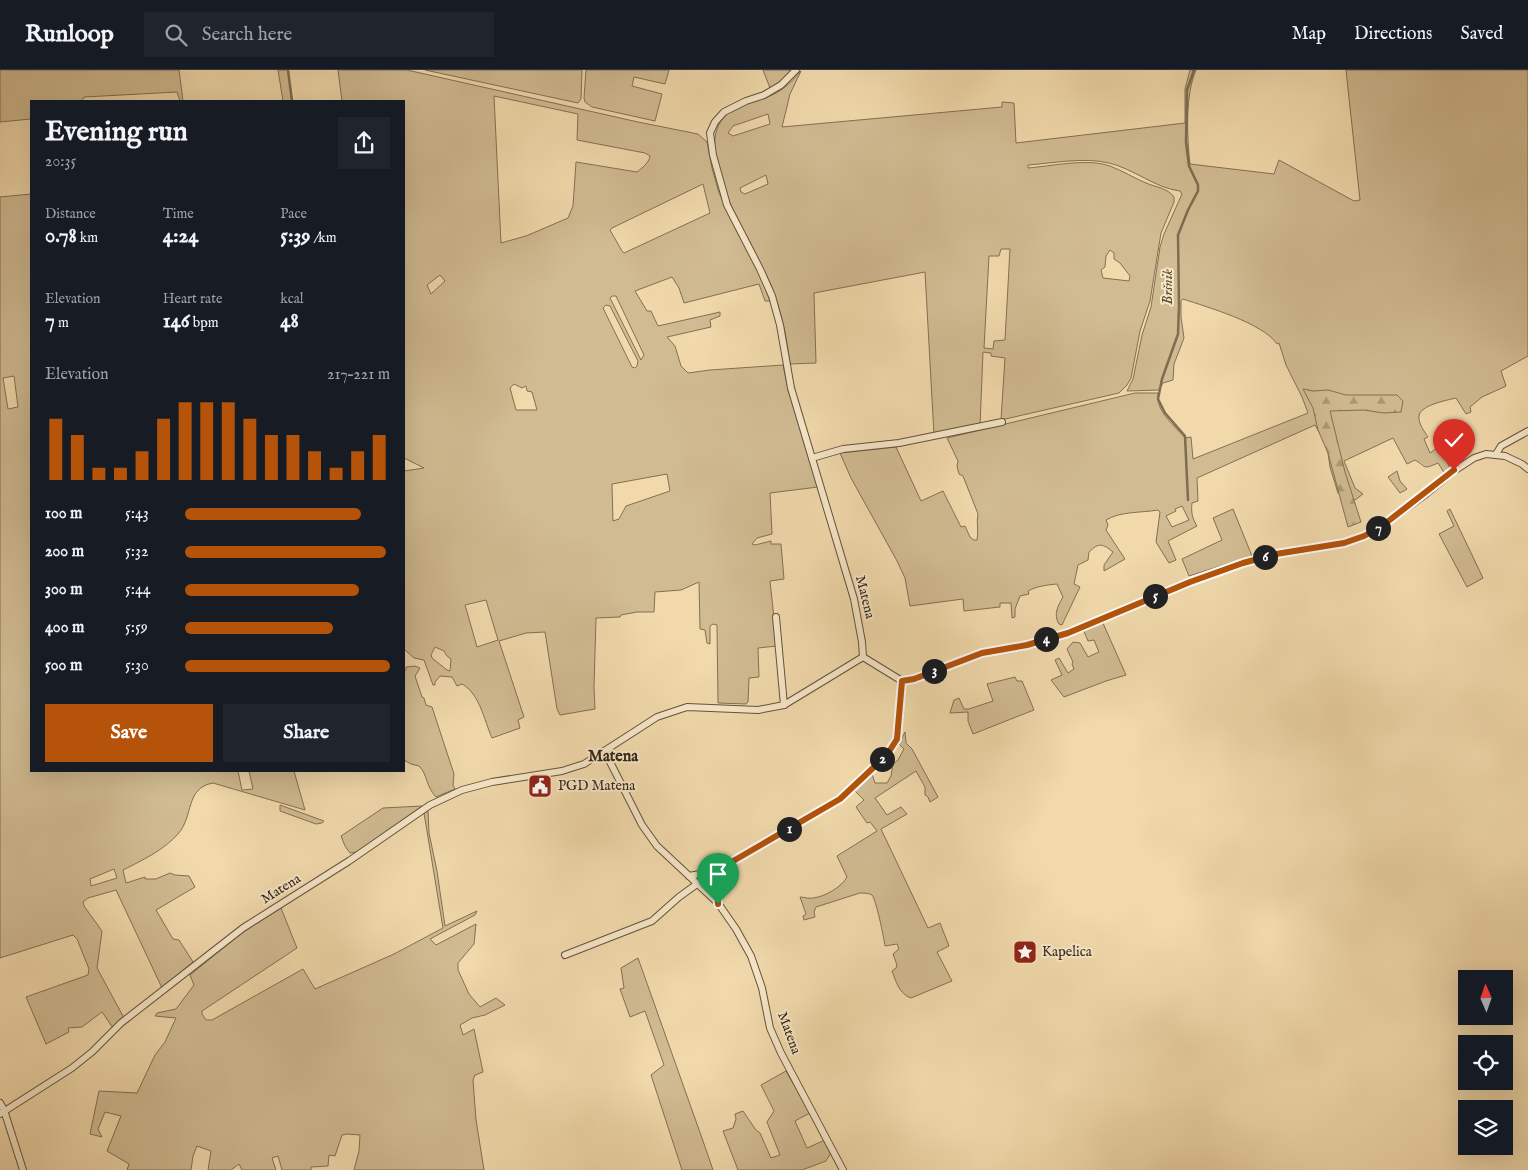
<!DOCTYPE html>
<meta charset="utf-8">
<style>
:root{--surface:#171b24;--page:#20242c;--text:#f1f3f6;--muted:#9ea1a6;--line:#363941;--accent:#b45309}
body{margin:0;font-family:"IM FELL English",serif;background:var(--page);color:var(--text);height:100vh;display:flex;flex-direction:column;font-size:19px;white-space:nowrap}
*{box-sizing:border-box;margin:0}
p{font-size:16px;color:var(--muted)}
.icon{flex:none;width:28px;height:28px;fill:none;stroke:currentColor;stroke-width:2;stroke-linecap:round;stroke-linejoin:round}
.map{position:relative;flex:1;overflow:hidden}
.panel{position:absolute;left:30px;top:30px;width:375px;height:672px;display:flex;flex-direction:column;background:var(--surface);border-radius:0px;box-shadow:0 5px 20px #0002}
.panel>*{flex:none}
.needle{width:32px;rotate:358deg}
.fabs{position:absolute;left:1458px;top:900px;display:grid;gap:10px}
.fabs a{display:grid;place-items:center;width:55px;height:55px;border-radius:0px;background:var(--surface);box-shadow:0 5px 20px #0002;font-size:25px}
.pin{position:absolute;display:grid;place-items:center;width:42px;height:42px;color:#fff;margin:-51px -21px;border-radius:50% 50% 50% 0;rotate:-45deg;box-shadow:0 0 5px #0007}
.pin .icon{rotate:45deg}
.km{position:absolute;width:25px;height:25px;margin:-12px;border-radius:50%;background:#222;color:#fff;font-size:14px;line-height:25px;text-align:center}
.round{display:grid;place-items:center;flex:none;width:52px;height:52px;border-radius:0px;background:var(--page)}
.overview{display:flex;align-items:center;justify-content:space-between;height:85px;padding:0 15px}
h1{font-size:28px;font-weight:700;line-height:38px}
.figures{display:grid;grid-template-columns:repeat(3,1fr);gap:8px;height:85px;padding:5px 15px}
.figures div{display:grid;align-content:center}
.figures b{font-size:21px;font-weight:700}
.figures small{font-size:14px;font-weight:400}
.figures p{font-size:14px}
.chart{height:140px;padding:10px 15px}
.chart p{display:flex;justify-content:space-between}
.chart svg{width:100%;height:90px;margin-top:5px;stroke:var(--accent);stroke-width:6}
.button{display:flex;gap:10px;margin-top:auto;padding:10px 15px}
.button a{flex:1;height:58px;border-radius:0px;background:var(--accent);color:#fff;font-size:20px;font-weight:700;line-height:58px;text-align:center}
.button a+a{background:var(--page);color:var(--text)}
ul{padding:0 15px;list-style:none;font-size:16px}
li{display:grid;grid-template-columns:80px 60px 1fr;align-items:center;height:38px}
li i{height:12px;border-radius:6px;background:var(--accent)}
header{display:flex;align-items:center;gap:30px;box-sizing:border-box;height:70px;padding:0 25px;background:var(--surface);border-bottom:1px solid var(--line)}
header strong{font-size:24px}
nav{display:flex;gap:28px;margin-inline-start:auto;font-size:18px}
.search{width:350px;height:45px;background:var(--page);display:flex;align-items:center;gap:12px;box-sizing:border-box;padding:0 18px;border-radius:0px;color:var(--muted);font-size:19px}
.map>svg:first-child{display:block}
.grass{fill:#d1bb92;stroke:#827054;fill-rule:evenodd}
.forest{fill:url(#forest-firs);stroke:#827054}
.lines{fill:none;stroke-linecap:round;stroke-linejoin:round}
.stream{stroke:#7e6d51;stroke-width:2.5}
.street-casing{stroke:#62533b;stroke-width:8}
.street{stroke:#f6e6c8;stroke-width:6}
.route-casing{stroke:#fff;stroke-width:10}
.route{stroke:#b45309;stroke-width:6}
.labels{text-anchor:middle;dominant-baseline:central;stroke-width:4;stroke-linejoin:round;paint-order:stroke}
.street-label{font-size:14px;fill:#332616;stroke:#f6e6c8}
.poi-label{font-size:14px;fill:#332616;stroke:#f6e6c8;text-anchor:start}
.water-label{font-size:15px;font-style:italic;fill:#584933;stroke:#f6e6c8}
.quarter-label{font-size:16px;font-weight:bold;fill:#332616;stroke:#f6e6c8}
</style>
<header>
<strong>Runloop</strong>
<div class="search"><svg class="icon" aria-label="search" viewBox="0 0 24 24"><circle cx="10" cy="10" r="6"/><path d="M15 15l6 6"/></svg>Search here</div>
<nav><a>Map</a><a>Directions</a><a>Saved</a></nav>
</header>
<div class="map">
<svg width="1528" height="1100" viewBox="0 0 1528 1100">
<defs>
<pattern id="forest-firs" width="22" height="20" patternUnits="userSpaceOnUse" patternTransform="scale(1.25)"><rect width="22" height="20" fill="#d1bb92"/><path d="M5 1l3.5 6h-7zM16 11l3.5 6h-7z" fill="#aa9876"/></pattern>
</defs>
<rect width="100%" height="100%" fill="#f1d9ab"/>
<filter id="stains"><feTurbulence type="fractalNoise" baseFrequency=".004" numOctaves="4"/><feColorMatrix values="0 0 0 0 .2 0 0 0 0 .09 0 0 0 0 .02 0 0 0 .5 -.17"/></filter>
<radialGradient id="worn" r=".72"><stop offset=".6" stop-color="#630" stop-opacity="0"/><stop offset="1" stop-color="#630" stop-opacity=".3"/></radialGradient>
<g class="grass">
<polygon points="0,0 179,0 183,31 180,31 177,22 84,27 82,31 31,31 31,49 0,52"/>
<polygon points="278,0 288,0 292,31 283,31"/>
<path d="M338 0H407L638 52 698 64 707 72 712 98 719 123 758 200 770 231H765L759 214 684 233 679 218 672 207 635 221 647 241H651L658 256 720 242V246L710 250 711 257 667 267 675 276 681 296 688 303 710 300 783 295 788 319 818 417 770 423 772 464 757 468 752 474 755 475 771 471V474H781L784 509 770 511 777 576 758 578 759 607 749 608 748 632 746 634 718 633 717 555 713 554 710 556V574L707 573 705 560 700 559 699 512 681 520 655 522 654 542H637L621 545 620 547 596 548 594 617 595 639 560 645 557 639 545 562 526 563 499 571 524 647 518 650 520 658 492 668C484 650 480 624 462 614L457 616 452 607 440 606 435 612V615H433L424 590 414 588 404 579V401L424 398 404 388V31H342ZM494 26 578 44 577 70 645 83 650 86C649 93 642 98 637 102L576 92 573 136 568 148 526 166 501 173ZM703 114 710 143 624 183 622 181 610 160 612 158ZM440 205 445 211 431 224 427 215ZM612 226H616L644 285 641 290 610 228ZM606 235 610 236 638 291 637 296 635 298 632 297 603 238ZM514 314 522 318 526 316 527 321 532 322 537 340H516L510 318ZM667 404 670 421 626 436 619 449 613 451 612 414ZM486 530 498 570 477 577 465 535ZM435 577 444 581 447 586 451 589 450 601 447 600 432 588 431 585Z"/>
<polygon points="425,0 582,0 581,29 578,33"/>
<polygon points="586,0 669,0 665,14 634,7 632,16 662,24 655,51 592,37 585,32 584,28"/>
<polygon points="763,0 791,0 779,13 770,18"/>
<path d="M1190 0H1196C1185 25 1187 67 1190 94L1274 104 1279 90 1354 131 1360 130 1346 0H1528V286L1501 301 1506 316 1482 327 1470 337 1471 342 1466 344 1456 328C1448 330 1420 335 1419 346 1418 353 1424 361 1428 367L1424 369 1430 383 1438 377 1451 399 1445 404 1438 393C1422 400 1427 397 1415 390L1407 394 1393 368 1344 391 1355 418 1363 424 1355 430 1338 423 1330 397 1327 376 1315 355 1197 408 1198 431 1192 433C1191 442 1192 448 1197 456L1168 471 1176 490 1169 493 1156 472 1160 442 1158 440C1141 443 1121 441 1106 450L1108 455 1106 460 1125 489 1104 501V495L1113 482C1103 474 1099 472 1089 482L1088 490 1078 495 1074 514 1080 517 1062 555 1059 554C1053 544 1058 536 1063 527L1057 514C1047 515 1037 516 1028 521L1029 524 1020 526 1015 539V547L1012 548 1011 533H1000V537L964 541 963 529 910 536 905 508 897 491 851 408 840 383 896 377 921 431 943 421 961 457 965 456 970 467 974 470H977C979 461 976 453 978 444L963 406 959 404 957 396 958 391 947 368 1135 323H1158C1155 341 1175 356 1185 368L1191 367 1193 389 1308 343 1302 327 1286 295 1279 273 1277 274C1263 253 1207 237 1183 229L1181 231V247L1184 268 1174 294 1173 310 1163 313 1159 320 1127 321 1133 309 1142 265 1151 237 1160 177 1164 164 1182 124 1180 121C1155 118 1134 99 1109 93 1084 87 1054 93 1028 95V98C1052 96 1088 88 1110 96 1123 101 1134 108 1146 113 1155 117 1168 118 1174 127V132L1161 163 1150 231 1140 261 1131 308 1127 315 1119 323 1001 350 1005 288 991 286V283L983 282 980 356 934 365 925 202 814 223 816 293 790 294C787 269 782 244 773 220 758 180 690 86 724 47 736 33 756 33 772 25 784 20 793 10 801 1L790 24 782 57 1002 37V32L1014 33 1016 73 1185 53V19ZM768 44 770 54 733 66 728 63 733 56ZM766 105 768 114 745 124 741 122 740 118ZM1001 179H1010L1005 270 994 271 993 279 984 278 989 186H999ZM1110 180 1114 183V189L1120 193 1130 206 1129 211 1103 208 1101 200 1105 197 1106 186ZM1182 436 1189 450 1172 457 1166 446 1176 441 1175 439Z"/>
<path d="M31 124V701H238L242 720 253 719 249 701H294L305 740 213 713C185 718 194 746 178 764 164 780 141 791 123 800L126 813 145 807V809H156L170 803 175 805 189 806 195 817 156 840 173 869 179 870 193 892 162 918 116 820 88 828 83 832 84 836 102 861 97 898 124 948 113 958 102 942 82 957 68 958 69 962 46 974 26 927 88 905 89 899 77 869 73 865 0 888V127ZM14 306 18 337 8 339 3 308ZM114 799 117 808 91 816 90 809Z"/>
<polygon points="1397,401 1400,411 1407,419 1400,423 1388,407"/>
<polygon points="1233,439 1252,486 1189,506 1182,489 1222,470 1213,448"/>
<polygon points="1450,439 1483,508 1467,517 1439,464 1454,456 1447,441"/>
<polygon points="1102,551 1126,605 1106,611 1064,627 1051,610 1062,605 1055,590 1059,588 1068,603 1074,599 1072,594 1073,592 1067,579 1073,572 1080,573 1088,587 1099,582 1094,570 1088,571 1083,559"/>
<path d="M415 596 420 598 415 606 422 627 424 628 426 635 432 637 454 704 453 715 455 719 436 727C425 715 428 705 419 696L411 694 404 690V601L406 600V597Z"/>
<polygon points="1015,607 1017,611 1022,611 1034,640 973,664 968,651 968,642 950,643 954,630 959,628 964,639 969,639 993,631 987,614"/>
<path d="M905 662 906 673 912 679 938 727 930 732 928 727 925 725V717L916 701 875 728 887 745 901 737 907 744 881 759 928 858 940 853 949 876 937 882 952 911 911 928C899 924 896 911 892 901L896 898 897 895 893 884 899 879 897 874 885 876C884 868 876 829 872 825 869 823 864 823 860 823L816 837 814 842 815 847 804 850 803 846 806 844 800 827C804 827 809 829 813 828 824 827 842 817 847 807L837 786 877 761 870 752 867 753 856 737 864 730 854 720 872 704 875 713H887L891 706 893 694 898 690 904 679 899 674Z"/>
<polygon points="280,735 324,751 322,753 316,754 280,741"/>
<polygon points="422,736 357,782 350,783 345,776 341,766 383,738"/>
<polygon points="428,741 429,763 437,801 445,856 477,841 475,845 430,869 436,875 476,854 474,874 458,893 458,900 469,924 480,937 496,928 505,935 485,945 472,948 460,955 463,965 474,959 483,1002 475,1005 473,1010 476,1050 484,1100 354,1100 359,1081 360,1065 347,1064 342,1065 335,1086 329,1085 328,1096 311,1097 311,1100 282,1100 278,1086 272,1088 276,1100 242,1100 239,1094 231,1100 208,1100 211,1081 197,1076 193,1086 191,1100 127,1100 129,1094 107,1081 121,1046 105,1042 98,1059 102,1067 90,1064 99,1021 137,1023 155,985 165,972 176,948 155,946 157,943 176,939 194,915 190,905 243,862 281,838 297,878 202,941 202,944 206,950 212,950 303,899 315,919 394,884 443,858 424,743"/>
<polygon points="638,888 703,1071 713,1100 682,1100 651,1005 664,995 645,941 630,947 620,919 624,918 621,898"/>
<polygon points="786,1001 810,1043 795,1051 807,1078 825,1070 831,1083 826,1091 802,1100 738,1100 723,1061 733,1058 736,1049 735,1044 743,1041 756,1060 760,1063 771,1088 780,1085 767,1052 774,1041 761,1015"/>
</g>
<polygon class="forest" points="1303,319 1314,321 1328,320 1346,325 1397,325 1403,331 1401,342 1384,343 1364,340 1330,341 1345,402 1361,452 1348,457 1328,383 1318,360 1313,338"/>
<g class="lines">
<g class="stream">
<polyline points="288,0 292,31"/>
<polyline points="1188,430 1185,366 1165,343 1158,329 1162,309 1178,264 1179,235 1178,165 1188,140 1198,121 1198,115 1189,96 1186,72 1187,20 1194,0"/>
</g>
<g class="street-casing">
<g id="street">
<polyline points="796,0 781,15 764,25 746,31 724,42 715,52 710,63 713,85 727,135 760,199 772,226 780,255 791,318 854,529 862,572 863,587"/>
<polyline points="1496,384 1501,376 1528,361"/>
<polyline points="812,388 843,379 899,373 1002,352"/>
<polyline points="776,547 784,635"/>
<polyline points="863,587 902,611 914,609 982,583 1027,575 1068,563 1190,512 1243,493 1276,484 1344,473 1364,466 1382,456 1426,424 1454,401 1474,388 1486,384 1505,386 1522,394 1528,399"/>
<polyline points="605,682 642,755 657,776 718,833 736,859 751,886 762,918 770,958 781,983 843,1100"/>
<polyline points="716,801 718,833"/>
<polyline points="689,806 716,801 840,729 890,680 897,669 902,611"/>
<polyline points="565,885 652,851 679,827 697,814"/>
<polyline points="0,1033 4,1040 23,1100"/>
<polyline points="0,1044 72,998 92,982 121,953 243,858 349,791 430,735 462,720 492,712 562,701 584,694 657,647 687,637 758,640 784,635 863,587"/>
</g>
</g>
<use href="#street" class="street"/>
</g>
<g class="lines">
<g class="route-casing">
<polyline id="route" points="718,834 716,801 840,729 873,698 890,680 897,669 902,611 914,609 982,583 1027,575 1068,563 1190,512 1243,493 1276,484 1344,473 1364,466 1382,456 1454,400"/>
</g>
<use href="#route" class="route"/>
</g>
<defs>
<g id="civic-square" transform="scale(1.25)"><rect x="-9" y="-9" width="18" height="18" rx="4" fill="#8f2418" stroke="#f6e6c8"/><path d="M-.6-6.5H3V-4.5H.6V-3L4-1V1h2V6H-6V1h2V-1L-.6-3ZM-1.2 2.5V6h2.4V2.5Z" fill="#fff"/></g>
<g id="sight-square" transform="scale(1.25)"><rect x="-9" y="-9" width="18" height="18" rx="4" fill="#8f2418" stroke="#f6e6c8"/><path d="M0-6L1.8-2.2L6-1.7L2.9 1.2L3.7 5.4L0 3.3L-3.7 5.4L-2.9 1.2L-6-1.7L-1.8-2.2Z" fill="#fff"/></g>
</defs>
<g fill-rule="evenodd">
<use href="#civic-square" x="540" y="716"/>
<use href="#sight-square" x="1025" y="882"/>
</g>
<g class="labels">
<g class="street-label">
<text transform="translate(865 527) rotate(76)">Matena</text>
<text transform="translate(281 819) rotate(-32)">Matena</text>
<text transform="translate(789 963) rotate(70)">Matena</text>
</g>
<g class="poi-label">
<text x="558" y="716">PGD Matena</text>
<text x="1042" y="882">Kapelica</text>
</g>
<g class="water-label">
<text transform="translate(1167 217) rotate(-90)">Bršnik</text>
</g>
<g class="quarter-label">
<text x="613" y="687">Matena</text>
</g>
</g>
<rect width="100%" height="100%" filter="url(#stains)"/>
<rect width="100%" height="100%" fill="url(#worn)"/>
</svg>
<div class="fabs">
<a><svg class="needle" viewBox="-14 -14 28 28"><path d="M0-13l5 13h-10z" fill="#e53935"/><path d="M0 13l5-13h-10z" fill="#9ea1a6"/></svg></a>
<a><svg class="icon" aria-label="locate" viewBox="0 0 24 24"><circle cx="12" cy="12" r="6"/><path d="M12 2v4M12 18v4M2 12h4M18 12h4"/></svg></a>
<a><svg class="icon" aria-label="layers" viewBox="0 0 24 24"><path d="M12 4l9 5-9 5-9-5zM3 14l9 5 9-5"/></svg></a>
</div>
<div class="pin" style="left:718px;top:834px;background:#1e9e55"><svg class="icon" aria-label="arrive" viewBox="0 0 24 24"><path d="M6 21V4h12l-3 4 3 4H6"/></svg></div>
<div class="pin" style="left:1454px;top:400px;background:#d93025"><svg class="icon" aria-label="check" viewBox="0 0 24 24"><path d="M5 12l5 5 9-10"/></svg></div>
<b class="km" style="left:789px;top:759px">1</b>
<b class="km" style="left:882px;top:689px">2</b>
<b class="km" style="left:934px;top:601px">3</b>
<b class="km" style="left:1046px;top:569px">4</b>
<b class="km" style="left:1155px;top:526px">5</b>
<b class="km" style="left:1265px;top:487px">6</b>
<b class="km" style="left:1378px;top:458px">7</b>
<section class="panel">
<div class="overview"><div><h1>Evening run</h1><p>20:35</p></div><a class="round"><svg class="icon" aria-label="share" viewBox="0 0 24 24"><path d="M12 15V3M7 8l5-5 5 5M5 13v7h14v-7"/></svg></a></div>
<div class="figures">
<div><p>Distance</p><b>0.78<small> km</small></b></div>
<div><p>Time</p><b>4:24</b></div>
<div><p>Pace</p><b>5:39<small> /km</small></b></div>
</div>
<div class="figures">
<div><p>Elevation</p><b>7<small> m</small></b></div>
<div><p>Heart rate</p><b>146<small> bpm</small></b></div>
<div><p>kcal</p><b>48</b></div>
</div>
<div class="chart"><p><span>Elevation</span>217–221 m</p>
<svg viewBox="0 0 160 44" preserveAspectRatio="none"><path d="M5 44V14M15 44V22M25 44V38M35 44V38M45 44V30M55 44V14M65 44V6M75 44V6M85 44V6M95 44V14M105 44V22M115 44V22M125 44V30M135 44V38M145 44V30M155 44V22"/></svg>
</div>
<ul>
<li><b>100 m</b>5:43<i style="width:86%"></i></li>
<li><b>200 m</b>5:32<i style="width:98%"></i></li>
<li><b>300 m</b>5:44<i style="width:85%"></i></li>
<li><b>400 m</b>5:59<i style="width:72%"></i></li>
<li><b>500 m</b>5:30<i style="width:100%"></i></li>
</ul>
<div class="button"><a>Save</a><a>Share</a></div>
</section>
</div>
